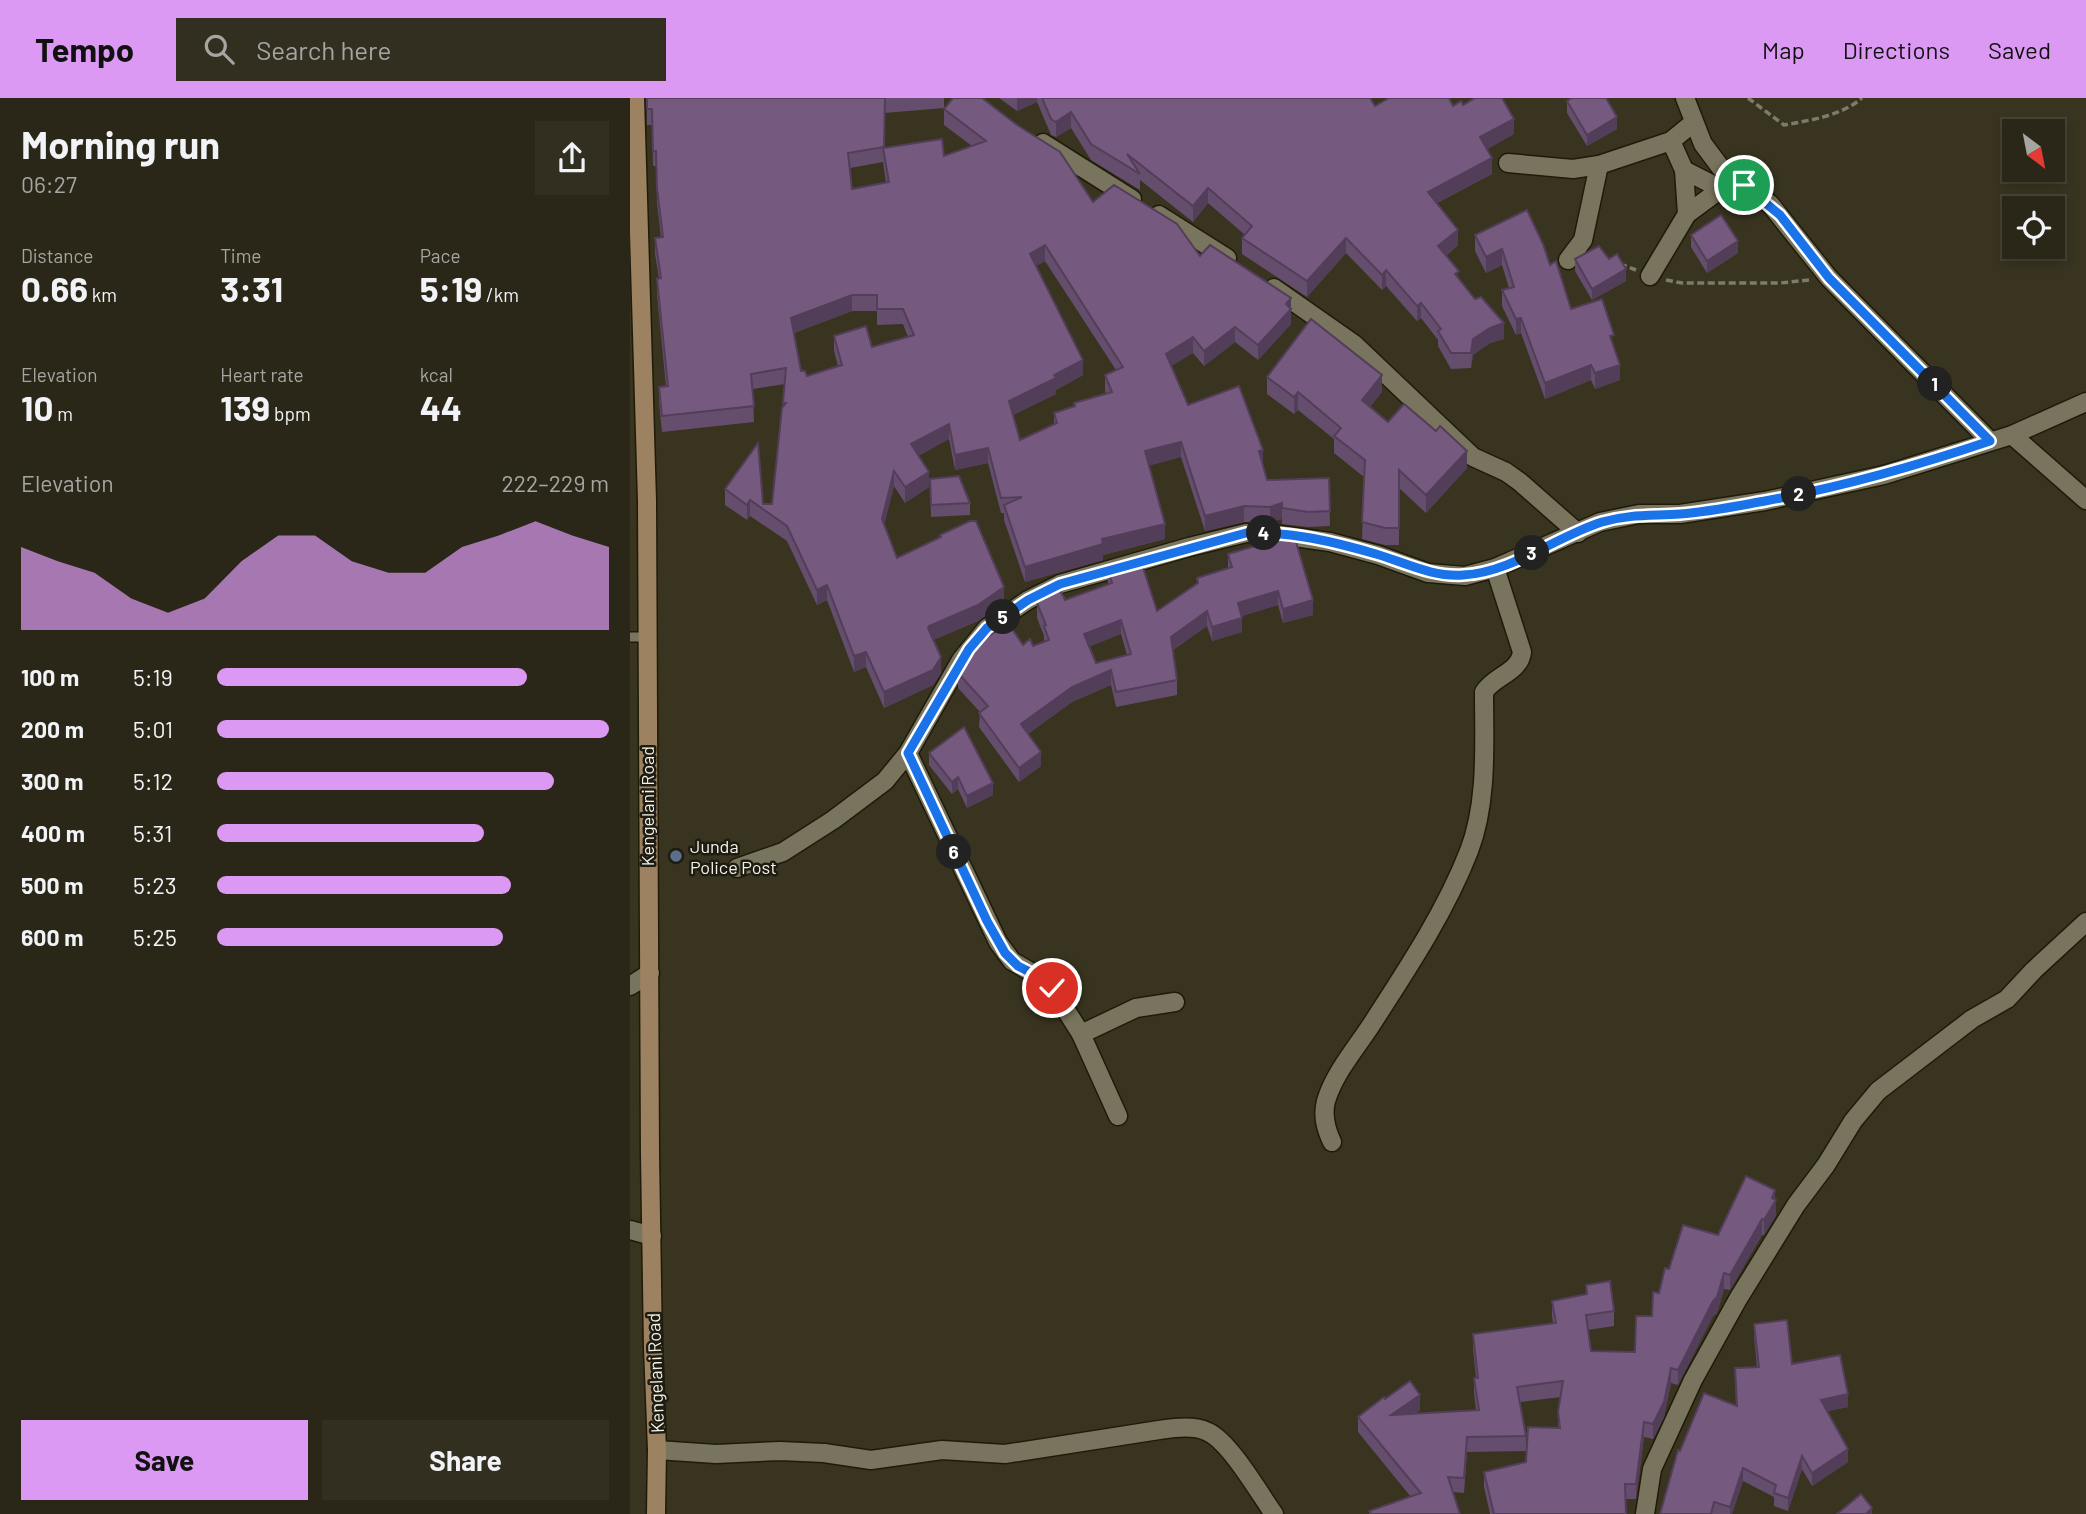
<!DOCTYPE html>
<meta charset="utf-8">
<style>
:root{--surface:#2a2718;--page:#322f21;--text:#f1f3f6;--muted:#a5a5a2;--line:#464437;--accent:#dc99f4}
body{margin:0;font-family:Barlow,sans-serif;background:var(--page);color:var(--text);height:100vh;display:flex;flex-direction:column;font-size:26px;white-space:nowrap}
*{box-sizing:border-box;margin:0}
p{font-size:23px;color:var(--muted)}
.icon{flex:none;width:38px;height:38px;fill:none;stroke:currentColor;stroke-width:2;stroke-linecap:round;stroke-linejoin:round}
.map{position:relative;flex:1;overflow:hidden}
.details{display:flex;flex-direction:column;background:var(--surface);width:630px}
.details>*{flex:none}
.needle{width:46px;rotate:148deg}
.fabs{position:absolute;left:1372px;top:21px;display:grid;gap:14px}
.fabs a{display:grid;place-items:center;width:63px;height:63px;border-radius:0px;background:var(--surface);box-shadow:0 4px 10px #0003,0 0 0 2px var(--line);font-size:35px}
.pin{position:absolute;display:grid;place-items:center;width:60px;height:60px;color:#fff;margin:-30px;border:4px solid #fff;border-radius:50%;box-shadow:0 2px 7px #0007}
.km{position:absolute;width:35px;height:35px;margin:-18px;border-radius:50%;background:#222;color:#fff;font-size:19px;line-height:35px;text-align:center}
.round{display:grid;place-items:center;flex:none;width:74px;height:74px;border-radius:0px;background:var(--page)}
.overview{display:flex;align-items:center;justify-content:space-between;height:119px;padding:0 21px}
h1{font-size:38px;font-weight:700;line-height:52px}
.figures{display:grid;grid-template-columns:repeat(3,1fr);gap:10px;height:119px;padding:7px 21px}
.figures div{display:grid;align-content:center}
.figures b{font-size:35px;font-weight:700}
.figures small{font-size:19px;font-weight:400}
.figures p{font-size:19px}
.chart{height:196px;padding:14px 21px}
.chart p{display:flex;justify-content:space-between}
.chart svg{width:100%;height:126px;margin-top:7px;fill:var(--accent);opacity:.7}
.cta{display:flex;gap:14px;margin-top:auto;padding:14px 21px}
.cta a{flex:1;height:80px;border-radius:0px;background:var(--accent);color:#111;font-size:28px;font-weight:700;line-height:80px;text-align:center}
.cta a+a{background:var(--page);color:var(--text)}
ul{padding:0 21px;list-style:none;font-size:23px}
li{display:grid;grid-template-columns:112px 84px 1fr;align-items:center;height:52px}
li i{height:18px;border-radius:9px;background:var(--accent)}
header{display:flex;align-items:center;gap:42px;box-sizing:border-box;height:98px;padding:0 35px;background:var(--accent);color:#111}
header strong{font-size:33px}
nav{display:flex;gap:38px;margin-inline-start:auto;font-size:24px}
.search{width:490px;height:63px;background:var(--page);display:flex;align-items:center;gap:18px;box-sizing:border-box;padding:0 24px;border-radius:0px;color:var(--muted);font-size:26px}
main{display:flex;flex:1;min-height:0}
.map>svg:first-child{display:block}
.lines{fill:none;stroke-linecap:round;stroke-linejoin:round}
.service-casing{stroke:#1f1b08;stroke-width:12}
.minor-casing{stroke:#1f1b08;stroke-width:21}
.secondary-casing{stroke:#1f1b08;stroke-width:21}
.path{stroke:#7e7b6a;stroke-width:3.5;stroke-dasharray:7 3.5;stroke-linecap:butt}
.service{stroke:#78745d;stroke-width:9}
.minor{stroke:#78745d;stroke-width:18}
.secondary{stroke:#9c8261;stroke-width:18}
.wall{fill:#654d6d;fill-rule:evenodd}
.shaded-wall{fill:#533e59}
.building{fill:#76597f;stroke:#533e59;stroke-width:2;fill-rule:evenodd}
.route-casing{stroke:#fff;stroke-width:14}
.route{stroke:#1a73e8;stroke-width:9}
.service-dot{fill:#5c6f8a;stroke:#1d1b12;stroke-width:2.5}
.labels{text-anchor:middle;dominant-baseline:central;stroke-width:5;stroke-linejoin:round;paint-order:stroke}
.street-label{font-size:18px;fill:#f4f2e5;stroke:#1d1b12}
.poi-label{font-size:18px;fill:#f4f2e5;stroke:#1d1b12;text-anchor:start}
</style>
<header>
<strong>Tempo</strong>
<div class="search"><svg class="icon" aria-label="search" viewBox="0 0 24 24"><circle cx="10" cy="10" r="6"/><path d="M15 15l6 6"/></svg>Search here</div>
<nav><a>Map</a><a>Directions</a><a>Saved</a></nav>
</header>
<main>
<section class="details">
<div class="overview"><div><h1>Morning run</h1><p>06:27</p></div><a class="round"><svg class="icon" aria-label="share" viewBox="0 0 24 24"><path d="M12 15V3M7 8l5-5 5 5M5 13v7h14v-7"/></svg></a></div>
<div class="figures">
<div><p>Distance</p><b>0.66<small> km</small></b></div>
<div><p>Time</p><b>3:31</b></div>
<div><p>Pace</p><b>5:19<small> /km</small></b></div>
</div>
<div class="figures">
<div><p>Elevation</p><b>10<small> m</small></b></div>
<div><p>Heart rate</p><b>139<small> bpm</small></b></div>
<div><p>kcal</p><b>44</b></div>
</div>
<div class="chart"><p><span>Elevation</span>222–229 m</p>
<svg viewBox="0 0 160 44" preserveAspectRatio="none"><path d="M0 44V15L10 20L20 24L30 33L40 38L50 33L60 20L70 11L80 11L90 20L100 24L110 24L120 15L130 11L140 6L150 11L160 15V44z"/></svg>
</div>
<ul>
<li><b>100 m</b>5:19<i style="width:79%"></i></li>
<li><b>200 m</b>5:01<i style="width:100%"></i></li>
<li><b>300 m</b>5:12<i style="width:86%"></i></li>
<li><b>400 m</b>5:31<i style="width:68%"></i></li>
<li><b>500 m</b>5:23<i style="width:75%"></i></li>
<li><b>600 m</b>5:25<i style="width:73%"></i></li>
</ul>
<div class="cta"><a>Save</a><a>Share</a></div>
</section>
<div class="map">
<svg width="1456" height="1416" viewBox="0 0 1456 1416">
<rect width="100%" height="100%" fill="#383420"/>
<g class="lines">
<g class="service-casing">
<polyline id="service" points="0,539 17,539"/>
</g>
<g class="minor-casing">
<g id="minor">
<polyline points="1055,0 1073,46 1091,70 1140,106 1199,180 1360,343"/>
<polyline points="413,45 502,101"/>
<polyline points="878,65 943,71 969,67 1041,43 1063,25"/>
<polyline points="1054,72 1091,91 1122,95"/>
<polyline points="1057,116 1091,91"/>
<polyline points="529,117 597,160"/>
<polyline points="938,162 953,142 969,67"/>
<polyline points="1020,178 1057,116 1054,72 1041,43"/>
<polyline points="644,190 724,246 843,359 876,374 890,384 948,435"/>
<polyline points="1382,337 1456,402"/>
<polyline points="278,655 368,844 382,863 415,882 422,890 451,936 488,1018"/>
<polyline points="107,770 153,754 203,722 255,683 278,655 331,562 357,530 398,502 430,486 559,449 616,435 636,435 700,444 748,457 798,475 835,478 865,470 970,424 1009,416 1050,416 1135,403 1254,377 1382,337 1456,304"/>
<polyline points="0,888 20,875"/>
<polyline points="451,936 506,910 545,904"/>
<path d="M702 1044C696 1031 692 1018 696 1003 705 973 729 947 745 921 780 867 816 812 839 753 858 704 854 645 854 594 864 578 890 574 892 554L865 470"/>
<polyline points="0,1132 22,1138"/>
<path d="M27 1352 86 1356 150 1353 194 1355 241 1362 312 1352 375 1356 529 1332C544 1330 564 1327 578 1334 600 1344 629 1395 644 1416"/>
<polyline points="1015,1416 1022,1371 1063,1282 1108,1201 1166,1107 1196,1067 1223,1023 1248,993 1342,921 1377,901 1404,872 1456,824"/>
</g>
</g>
<g class="secondary-casing">
<polyline id="secondary" points="5,0 17,403 20,1056 23,1250 27,1352 26,1416"/>
</g>
<g class="path">
<path d="M1118 0 1154 27C1181 22 1211 18 1232 0"/>
<polyline points="990,166 1006,172"/>
<polyline points="1036,182 1052,185 1150,185 1179,182"/>
</g>
<use href="#service" class="service"/>
<use href="#minor" class="minor"/>
<use href="#secondary" class="secondary"/>
</g>
<g class="wall">
<path d="M17 0H314V10L255 15 254 50 314 58 342 48 314 27V11L463 104 570 158 661 200V226L628 262 605 244 574 268 563 255 541 268 558 307 633 365 637 382 699 380 700 428 678 429 652 426V421L640 424H614L575 433 551 359 519 367 535 441 473 457V462L395 484 374 422V415H371L358 365 325 372 319 341 288 358 299 389 275 405 264 388 254 427 267 460 310 439V437L374 505 348 523 303 542 311 575 303 587 254 610 236 569 224 574 197 502 187 507 157 443 120 418 117 422 95 407V391L133 406H142L155 286 123 291 124 324 32 334 29 305V289H36L27 196V181L29 180 25 156V140L31 139 27 105 26 68H23L22 27H17ZM253 64 256 85 222 91 220 70ZM415 163 486 272 475 277V293L476 296 444 305V308L424 315V326L390 342 383 317 426 296V292L453 277 406 168ZM222 213H247V227L273 226 278 239 242 249 204 238V253L208 268 177 278 171 273 164 235Z"/>
<polygon points="369,0 740,0 745,8 823,8 833,7 884,36 857,51 862,76 807,105 828,147 816,158 829,180 874,241 860,245 843,257 841,270 821,271 808,248 808,242 791,220 787,223 756,188 752,192 716,155 677,199 612,156 612,140 615,137 578,105 563,124 510,82 510,92 461,62 441,30 426,39 421,37 407,4 387,13"/>
<polygon points="937,3 987,31 957,48 937,15"/>
<polygon points="845,137 920,167 941,211 984,249 990,282 965,291 961,282 915,301 891,235 886,237 872,208 872,192 879,190 872,167 856,175 845,153"/>
<polygon points="1061,137 1108,155 1077,175 1061,149"/>
<polygon points="945,161 996,183 962,202 945,173"/>
<polygon points="637,279 752,294 740,309 758,324 837,370 796,415 769,390 769,447 755,447 732,441 734,379 704,355 704,341 668,312 664,316 637,296"/>
<polygon points="300,381 340,405 340,417 301,419"/>
<path d="M598 456 683 517 653 525 648 507 612 518V534L582 543 577 528 543 552 547 582V597L486 609 481 587 442 604 398 636 411 668 389 684 349 629 350 614 328 590V575L393 547 403 548 414 543V538L407 520V505L435 502 478 486V472L527 513 567 486V480L598 471ZM491 536 497 557 466 565 459 548Z"/>
<polygon points="299,655 363,697 337,710 328,691 322,696 299,667"/>
<polygon points="1145,1102 1146,1117 1134,1137 1132,1137 1100,1192 1094,1191 1087,1215 1083,1218 1048,1287 1041,1285 1034,1319 1023,1341 1014,1339 1006,1401 996,1401 996,1416 860,1416 854,1389 854,1374 896,1364 928,1330 928,1314 931,1299 890,1304 896,1338 896,1353 837,1354 834,1395 823,1394 830,1416 739,1416 739,1413 781,1399 728,1334 728,1319 755,1301 790,1312 784,1316 846,1312 844,1295 844,1280 846,1280 843,1251 843,1236 923,1225 922,1218 922,1203 956,1197 956,1187 984,1213 984,1228 958,1232 961,1253 1005,1254 1022,1218 1029,1195 1039,1171 1088,1137"/>
<polygon points="1124,1226 1162,1266 1218,1309 1197,1313 1218,1364 1182,1388 1172,1371 1158,1413 1144,1408 1144,1399 1113,1383 1102,1416 1030,1416 1050,1353 1106,1308 1105,1270 1127,1269 1124,1239"/>
</g>
<g class="shaded-wall">
<polygon points="387,0 407,0 407,4 387,13"/>
<polygon points="441,14 441,30 426,39 426,24"/>
<polygon points="987,19 987,31 957,48 957,37"/>
<polygon points="884,21 884,36 850,55 850,39"/>
<polygon points="862,60 862,76 798,109 798,94"/>
<polygon points="578,90 578,105 563,124 563,108"/>
<polygon points="828,132 828,147 808,164 808,148"/>
<polygon points="716,140 716,155 677,199 677,183"/>
<polygon points="1108,143 1108,155 1077,175 1077,163"/>
<polygon points="415,147 415,163 400,171 400,156"/>
<polygon points="872,151 872,167 856,175 856,159"/>
<polygon points="996,171 996,183 962,202 962,191"/>
<polygon points="756,172 756,188 752,192 752,177"/>
<polygon points="222,197 222,213 161,236 161,220"/>
<polygon points="661,200 661,226 628,262 628,247"/>
<polygon points="791,205 791,220 787,223 787,208"/>
<polygon points="891,220 891,235 886,237 886,221"/>
<polygon points="874,225 874,241 860,245 843,257 841,270 843,241 860,230"/>
<polygon points="605,229 605,244 574,268 574,253"/>
<polygon points="563,239 563,255 536,271 536,256"/>
<polygon points="453,262 453,277 426,292 426,296 379,319 379,303 424,277"/>
<polygon points="961,267 961,282 915,301 915,285"/>
<polygon points="990,267 990,282 965,291 965,275"/>
<polygon points="752,277 752,294 732,319 732,302"/>
<polygon points="668,294 668,312 664,316 664,299"/>
<polygon points="319,326 319,341 281,362 281,346"/>
<polygon points="551,344 551,359 515,369 515,353"/>
<polygon points="358,350 358,365 325,372 325,357"/>
<polygon points="633,352 633,367 629,353"/>
<polygon points="837,353 837,370 796,415 796,397"/>
<polygon points="264,373 264,388 252,436 252,421"/>
<polygon points="299,374 299,389 275,405 275,389"/>
<polygon points="120,402 120,418 117,422 117,407"/>
<polygon points="652,405 652,421 640,424 640,409"/>
<polygon points="614,408 614,424 575,433 575,418"/>
<polygon points="535,426 535,441 473,457 473,462 395,484 395,469 472,441"/>
<polygon points="197,487 197,502 187,507 187,492"/>
<polygon points="374,489 374,505 348,523 299,544 298,530 299,528"/>
<polygon points="648,493 648,507 608,519 608,505"/>
<polygon points="683,502 683,517 653,525 653,511"/>
<polygon points="577,513 577,528 541,553 541,539"/>
<polygon points="612,520 612,534 582,543 582,529"/>
<polygon points="491,522 491,536 454,551 454,536"/>
<polygon points="236,554 236,569 224,574 224,558"/>
<polygon points="311,559 311,575 303,587 254,610 254,594"/>
<polygon points="481,572 481,587 442,604 391,641 391,626 442,589"/>
<polygon points="411,654 411,668 389,684 389,670"/>
<polygon points="328,679 328,691 322,696 322,684"/>
<polygon points="363,685 363,697 337,710 337,698"/>
<polygon points="1145,1092 1146,1117 1134,1137 1134,1122"/>
<polygon points="1132,1121 1132,1137 1100,1192 1100,1177"/>
<polygon points="1094,1175 1094,1191 1087,1215 1083,1218 1048,1287 1048,1272"/>
<polygon points="1041,1270 1041,1285 1034,1319 1023,1341 1023,1326"/>
<polygon points="1218,1296 1218,1309 1191,1315 1191,1302"/>
<polygon points="790,1297 790,1312 761,1332 761,1317"/>
<polygon points="1014,1324 1014,1339 1006,1401 1006,1386"/>
<polygon points="1218,1351 1218,1364 1182,1388 1182,1375"/>
<polygon points="1172,1358 1172,1371 1158,1413 1158,1400"/>
<polygon points="1113,1370 1113,1383 1102,1416 1100,1416 1100,1409"/>
<polygon points="1242,1410 1242,1416 1235,1416"/>
</g>
<g class="building">
<path d="M17 0H255L254 49 218 55 222 91 259 84 253 50 312 41 314 58 356 43 314 11 323 0H352L387 27 430 54 463 104 484 87 547 126 570 158 580 147 661 200 656 206 661 211 628 247 605 229 574 253 563 239 536 256 558 307 609 288 633 352 629 353 637 382 699 380 700 413 678 414 652 410V405L640 409 614 408 575 418 551 344 515 353 535 426 472 441 473 446 395 469 374 407 392 399 371 400 358 350 325 357 319 326 281 346 299 374 275 389 264 373 252 421 267 460 311 439 310 437 340 423H346L374 489 348 507 299 528 298 530 311 559 303 572 254 594 236 554 224 558 197 487 187 492 157 428 120 402 117 407 95 391 128 345 133 406H142L152 310 156 305H153L156 270 121 276 124 308 32 318 29 289 38 288 27 181 31 180 25 140 33 139 27 90 26 53H23L22 11H17ZM415 147 493 269 475 277 482 294 444 305 445 308 424 315 427 325 390 342 379 303 426 280 424 277 453 262 400 156ZM222 197H247V211H273L284 237 242 249 236 228 204 238 212 267 177 278 175 273H171L161 220Z"/>
<polygon points="412,0 740,0 745,8 759,0 819,0 823,8 831,3 833,7 845,0 872,0 884,21 850,39 862,60 798,94 828,132 808,148 829,173 825,176 845,201 851,199 874,225 860,230 843,241 841,255 821,255 808,233 811,231 791,205 787,208 756,172 752,177 716,140 677,183 612,140 622,128 578,90 563,108 497,56 510,76 461,46 441,14 426,24 421,21"/>
<polygon points="942,0 976,0 987,19 957,37 937,3"/>
<polygon points="897,112 913,146 920,167 926,163 941,211 972,201 984,237 980,238 990,267 965,275 961,267 915,285 891,220 886,221 872,192 884,189 872,151 856,159 845,137"/>
<polygon points="1091,117 1108,143 1077,163 1061,137"/>
<polygon points="969,148 979,161 987,156 996,171 962,191 945,161"/>
<polygon points="681,221 752,277 732,302 758,324 774,306 806,333 810,328 837,353 796,397 769,372 769,430 755,430 732,424 735,362 704,338 711,330 668,294 664,299 637,279"/>
<polygon points="329,378 340,405 301,407 300,381"/>
<path d="M664 437 683 502 653 511 648 493 608 505 612 520 582 529 577 513 541 539 547 582 486 594 481 572 442 589 391 626 411 654 389 670 349 615 358 608 328 575 339 557 356 540 378 525 393 547 400 541 403 548 419 542 414 528 416 527 407 505 429 490 435 502 482 485 478 472 511 463 527 513 568 485 567 480 602 469 598 456ZM491 522 501 556 466 565 454 536Z"/>
<polygon points="334,629 363,685 337,698 328,679 322,684 299,655"/>
<polygon points="1116,1078 1145,1092 1142,1100 1146,1102 1134,1122 1132,1121 1100,1177 1094,1175 1087,1199 1083,1203 1048,1272 1041,1270 1034,1304 1023,1326 1014,1324 1006,1386 995,1386 996,1416 864,1416 854,1374 896,1364 898,1329 930,1330 928,1314 933,1283 887,1289 896,1338 837,1339 834,1380 818,1379 830,1416 741,1416 739,1413 791,1395 728,1319 754,1299 755,1301 780,1283 790,1297 761,1317 849,1312 844,1280 848,1280 843,1236 926,1225 922,1203 957,1196 956,1187 980,1183 984,1213 956,1217 961,1253 1005,1254 1006,1218 1022,1218 1023,1194 1029,1195 1035,1170 1039,1171 1053,1127 1088,1137"/>
<polygon points="1157,1222 1162,1266 1210,1257 1218,1296 1191,1302 1218,1351 1182,1375 1172,1358 1158,1400 1144,1395 1146,1387 1113,1370 1100,1409 1084,1404 1081,1416 1030,1416 1048,1352 1050,1353 1074,1295 1107,1308 1105,1270 1129,1269 1124,1226"/>
<polygon points="1231,1396 1242,1410 1236,1416 1207,1416"/>
</g>
<g class="lines">
<g class="route-casing">
<path id="route" d="M422 890 415 882 388 868 375 855 357 823 278 655 339 551 357 530 398 502 430 486 616 435C660 433 705 444 746 456 776 465 802 479 833 477 881 475 927 438 972 424 999 416 1023 418 1050 416 1078 414 1107 408 1135 403 1212 389 1286 368 1360 343L1199 180 1150 117 1114 87"/>
</g>
<use href="#route" class="route"/>
</g>
<circle class="service-dot" cx="46" cy="758" r="7"/>
<g class="labels">
<g class="street-label">
<text transform="translate(17 708) rotate(-90)">Kengelani Road</text>
<text transform="translate(25 1275) rotate(-92)">Kengelani Road</text>
</g>
<g class="poi-label">
<text x="60" y="748">Junda<tspan x="60" dy="21">Police Post</tspan></text>
</g>
</g>
</svg>
<div class="fabs">
<a><svg class="needle" viewBox="-14 -14 28 28"><path d="M0-13l5 13h-10z" fill="#e53935"/><path d="M0 13l5-13h-10z" fill="#a5a5a2"/></svg></a>
<a><svg class="icon" aria-label="locate" viewBox="0 0 24 24"><circle cx="12" cy="12" r="6"/><path d="M12 2v4M12 18v4M2 12h4M18 12h4"/></svg></a>
</div>
<div class="pin" style="left:1114px;top:87px;background:#1e9e55"><svg class="icon" aria-label="arrive" viewBox="0 0 24 24"><path d="M6 21V4h12l-3 4 3 4H6"/></svg></div>
<div class="pin" style="left:422px;top:890px;background:#d93025"><svg class="icon" aria-label="check" viewBox="0 0 24 24"><path d="M5 12l5 5 9-10"/></svg></div>
<b class="km" style="left:1305px;top:286px">1</b>
<b class="km" style="left:1169px;top:396px">2</b>
<b class="km" style="left:902px;top:455px">3</b>
<b class="km" style="left:634px;top:435px">4</b>
<b class="km" style="left:373px;top:519px">5</b>
<b class="km" style="left:324px;top:754px">6</b>
</div>
</main>
